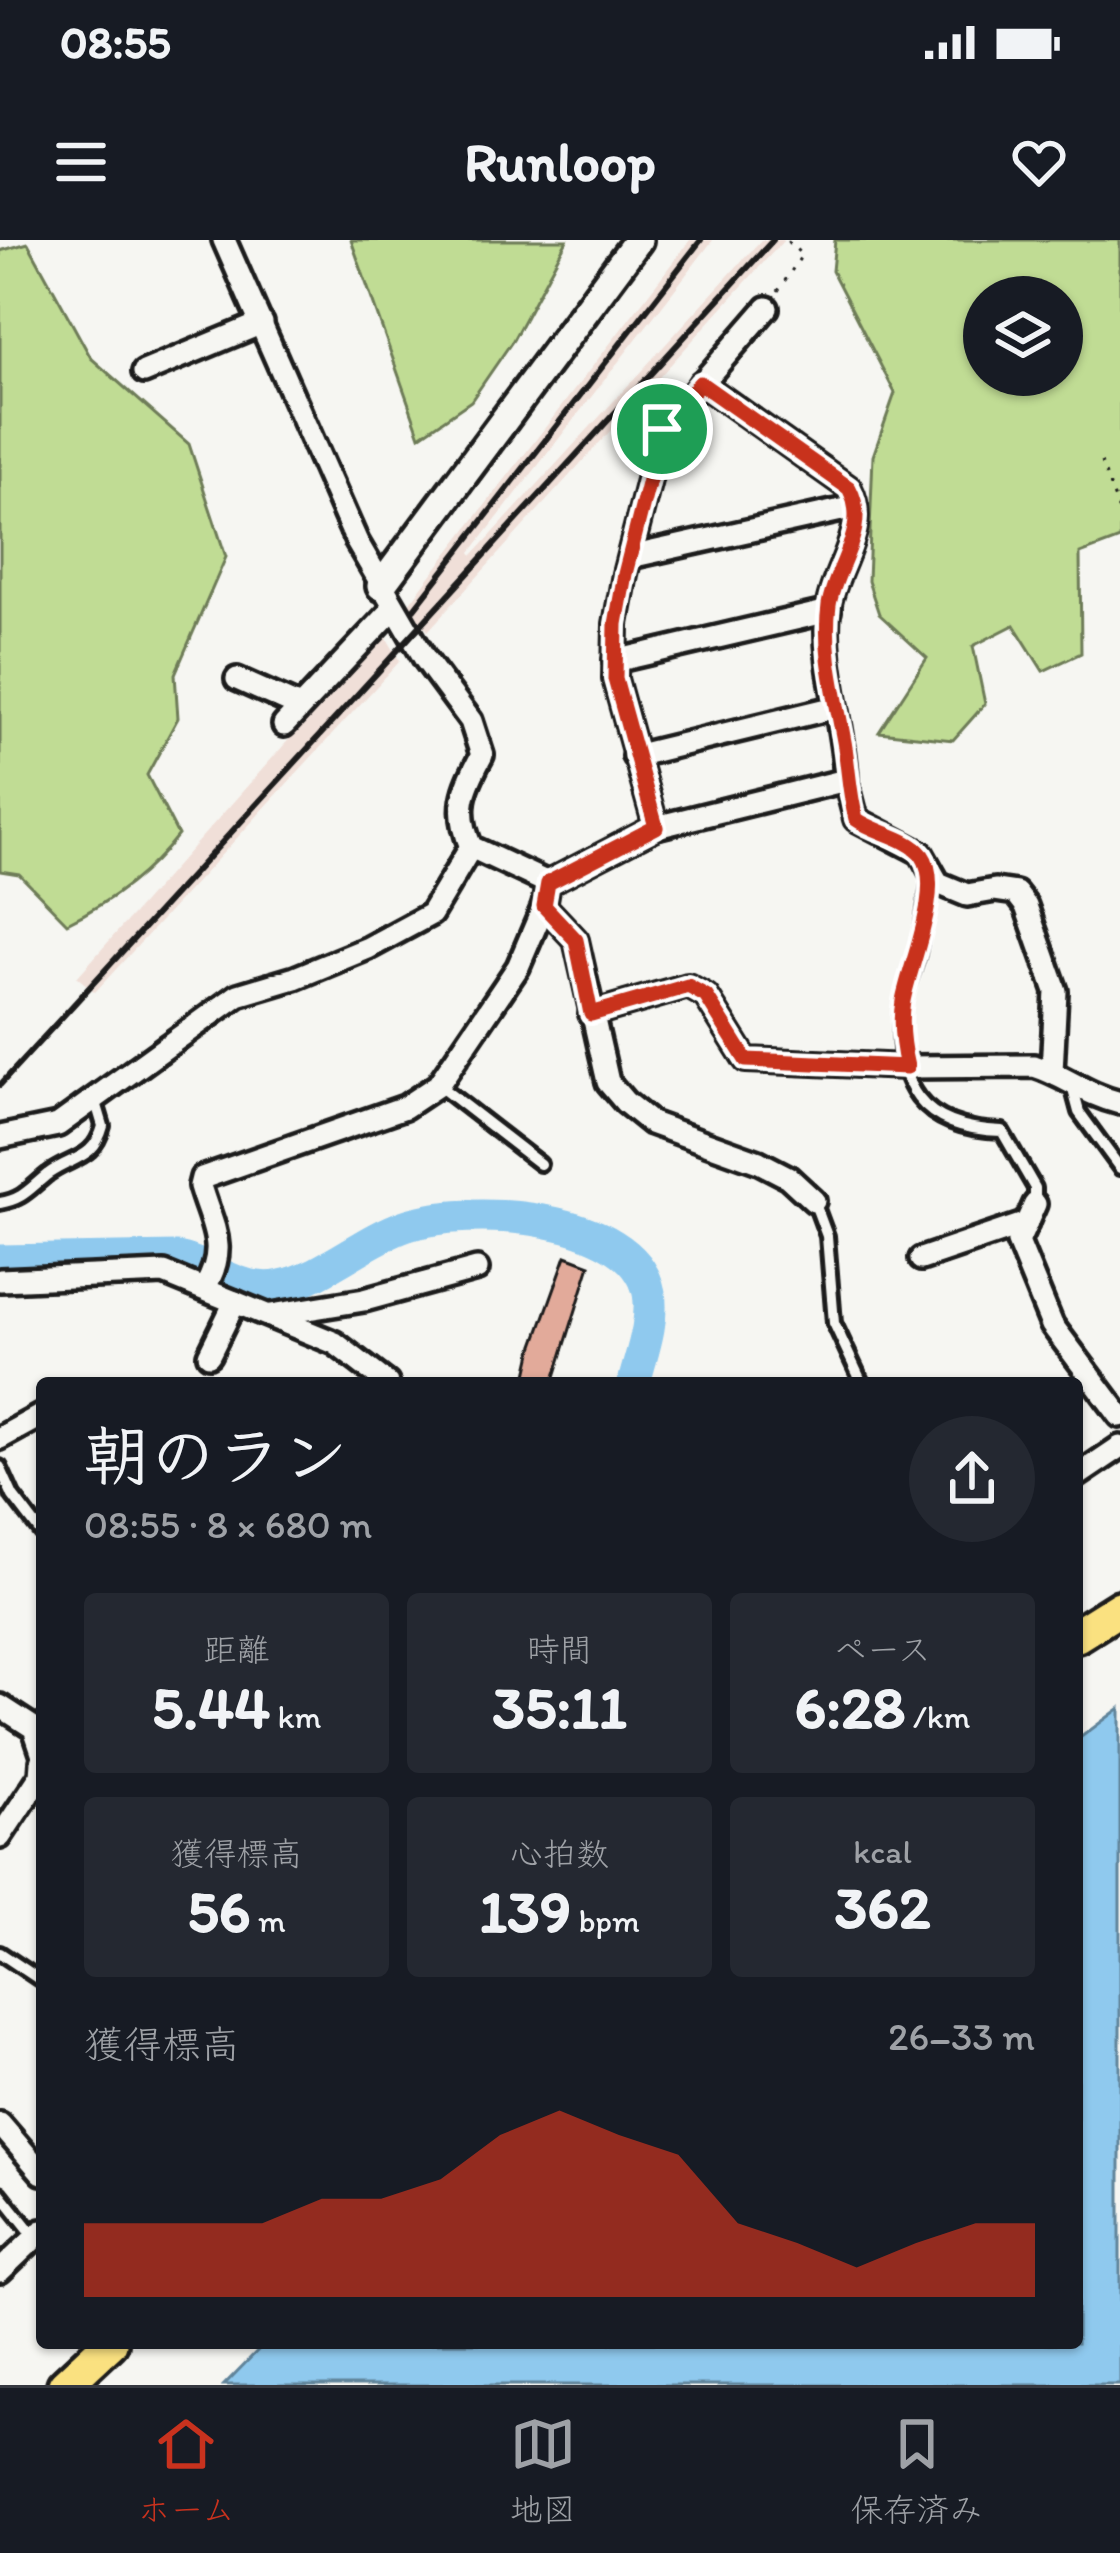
<!DOCTYPE html>
<html lang="ja">
<meta charset="utf-8">
<style>
:root{--surface:#171b24;--page:#242831;--text:#f1f3f6;--muted:#9ea1a6;--line:#363941;--accent:#c8321e}
body{margin:0;font-family:Itim,"Klee One",sans-serif;background:var(--page);color:var(--text);height:100vh;display:flex;flex-direction:column;font-size:45px;white-space:nowrap}
*{box-sizing:border-box;margin:0}
p{font-size:39px;color:var(--muted)}
.icon{flex:none;width:66px;height:66px;fill:none;stroke:currentColor;stroke-width:2;stroke-linecap:round;stroke-linejoin:round}
.map{position:relative;flex:1;overflow:hidden}
.details{position:absolute;left:36px;top:1137px;width:1047px;height:972px;display:flex;flex-direction:column;background:var(--surface);border-radius:12px;box-shadow:0 3px 9px #0004}
.details>*{flex:none}
.buttons{position:absolute;left:963px;top:36px;display:grid;gap:24px}
.buttons a{display:grid;place-items:center;width:120px;height:120px;border-radius:50%;background:var(--surface);box-shadow:0 3px 9px #0004;font-size:60px}
.pin{position:absolute;display:grid;place-items:center;width:102px;height:102px;color:#fff;margin:-51px;border:6px solid #fff;border-radius:50%;box-shadow:0 3px 12px #0007}
.round{display:grid;place-items:center;flex:none;width:126px;height:126px;border-radius:63px;background:var(--page)}
.headline{display:flex;align-items:center;justify-content:space-between;height:204px;padding:0 48px}
h1{font-size:66px;font-weight:800;line-height:90px}
.stats{display:grid;grid-template-columns:repeat(3,1fr);gap:18px;height:204px;padding:12px 48px}
.stats div{display:grid;align-content:center;border-radius:12px;background:var(--page);text-align:center}
.stats b{font-size:60px;font-weight:800}
.stats small{font-size:33px;font-weight:400}
.stats p{font-size:33px}
.chart{height:336px;padding:24px 48px}
.chart p{display:flex;justify-content:space-between}
.chart svg{width:100%;height:216px;margin-top:12px;fill:var(--accent);opacity:.7}
.status{display:flex;justify-content:space-between;align-items:center;height:84px;padding:0 60px;background:var(--surface);direction:ltr}
.status svg{height:33px;fill:currentColor}
header{display:flex;justify-content:space-between;align-items:center;height:156px;padding:0 48px;background:var(--surface);font-size:54px;font-weight:800}
.tab-bar{display:flex;justify-content:space-around;align-items:center;height:168px;border-top:3px solid var(--line);background:var(--surface);font-size:33px;color:var(--muted)}
.tab-bar a{display:grid;justify-items:center;gap:6px}
.tab-bar .on{color:var(--accent)}
.map>svg:first-child{display:block}
.built{fill:#f0dfd8}
.green{fill:#c0dc94;stroke:#6e7c58;stroke-width:3;fill-rule:evenodd}
.water{fill:#8fc9ee;stroke:#61849a;stroke-width:3}
.lines{fill:none;stroke-linecap:round;stroke-linejoin:round}
.river{stroke:#8fc9ee;stroke-width:33}
.building{fill:#e2aa9a;stroke:#1c1c1c;stroke-width:3}
.service-casing{stroke:#1c1c1c;stroke-width:20}
.minor-casing{stroke:#1c1c1c;stroke-width:30}
.tertiary-casing{stroke:#1c1c1c;stroke-width:36}
.trunk-casing{stroke:#1c1c1c;stroke-width:42}
.path{stroke:#1c1c1c;stroke-width:3;stroke-dasharray:3 9;stroke-linecap:butt}
.service{stroke:#f6f6f2;stroke-width:10}
.minor{stroke:#f6f6f2;stroke-width:21}
.tertiary{stroke:#f6f6f2;stroke-width:27}
.trunk{stroke:#fae180;stroke-width:33}
.rail{stroke:#1c1c1c;stroke-width:6}
.route-casing{stroke:#fff;stroke-width:24}
.route{stroke:#c8321e;stroke-width:15}
</style>
<div class="status"><b>08:55</b><svg viewBox="0 0 49 12"><path d="M0 12V9h3v3zM5 12V6h3v6zM10 12V3h3v9zM15 12V0h3v12zM26 1h20v11H26zM47 4h2v5h-2z"/></svg></div>
<header><svg class="icon" aria-label="menu" viewBox="0 0 24 24"><path d="M4 6h16M4 12h16M4 18h16"/></svg>Runloop<svg class="icon" aria-label="heart" viewBox="0 0 24 24"><path d="M12 20l-8-8c-3-5 5-10 8-4 3-6 11-1 8 4z"/></svg></header>
<div class="map">
<svg width="1120" height="2145" viewBox="0 0 1120 2145">
<rect width="100%" height="100%" fill="#f6f6f2"/>
<filter id="ink" filterUnits="userSpaceOnUse"><feTurbulence type="fractalNoise" baseFrequency=".00833" numOctaves="2"/><feDisplacementMap in="SourceGraphic" scale="24" xChannelSelector="R" yChannelSelector="G"/><feConvolveMatrix kernelMatrix="1 2 1 2 8 2 1 2 1" color-interpolation-filters="sRGB"/></filter>
<g filter="url(#ink)">
<g class="built">
<polygon points="690,0 713,0 471,312 473,315 761,0 784,0 428,391 408,365"/>
<polygon points="384,393 400,421 95,752 77,737"/>
</g>
<g class="green">
<polygon points="351,0 567,0 513,100 471,161 420,196"/>
<path d="M835 0H1120V299L1080 314 1081 413 1043 431 1014 385 973 406 985 464 953 500 879 492 927 418 879 374 868 341 873 216 895 153 832 31ZM1062 57V135H984V57Z"/>
<path d="M28 3 91 118 189 204 226 317 175 434 178 478 147 535 178 595C148 634 110 662 67 683L19 634 0 631V11Z"/>
</g>
<polygon class="water" points="1120,1468 1120,2145 224,2145 265,2103 1077,2103 1077,1500"/>
<g class="lines">
<path class="river" d="M0 1021 177 1018C213 1025 242 1055 281 1046 325 1037 362 1001 405 986 466 965 634 972 649 1053 654 1082 641 1115 634 1143"/>
</g>
<polygon class="building" points="566,1016 590,1025 553,1143 525,1143 533,1108"/>
<g class="lines">
<g class="service-casing">
<g id="service">
<path d="M930 638C926 663 923 688 918 713 914 731 904 748 902 767 893 846 921 889 1002 891L1035 948V964"/>
<polyline points="438,845 540,924"/>
<polyline points="1072,846 1079,872 1120,928"/>
<polyline points="814,961 827,996 834,1083 862,1143"/>
<path d="M0 963C24 959 30 948 48 934 73 916 94 920 103 886L95 859"/>
<polyline points="0,1227 13,1256 42,1294"/>
<polyline points="0,1713 42,1741"/>
<polyline points="0,1953 35,1997"/>
</g>
</g>
<g class="minor-casing">
<g id="minor">
<path d="M224 0 357 302 425 419 471 481 482 515C463 550 455 570 471 607L548 643 656 587 846 540C844 482 820 423 829 364 836 325 870 289 849 248L701 143"/>
<polyline points="144,132 262,83"/>
<polyline points="630,317 855,267"/>
<polyline points="615,421 829,371"/>
<polyline points="237,439 300,467"/>
<polyline points="284,485 394,368"/>
<polyline points="634,516 836,467"/>
<polyline points="846,540 856,579 921,613 938,643 967,655 995,650 1016,653 1026,666 1056,751 1052,832"/>
<polyline points="656,587 615,439 616,384 625,334 662,189 767,68"/>
<polyline points="544,666 576,700 608,842 625,862 651,883 759,922 788,937 814,961"/>
<path d="M591 774 688 746 706 756 746 820 906 827 1034 826C1066 836 1084 854 1120 863"/>
<polyline points="0,897 58,885 238,755 295,738 368,708 431,674 471,607"/>
<polyline points="1035,964 1018,1002 1052,1085 1120,1176"/>
<polyline points="921,1019 1027,983"/>
<polyline points="0,1040 164,1033 335,1103 387,1143"/>
<path d="M205 1047C229 1007 212 987 200 946L202 938 405 867 438 845 518 727 544 666 548 643"/>
<polyline points="271,1075 364,1060 477,1029"/>
<polyline points="209,1115 235,1062"/>
<polyline points="0,1198 42,1175"/>
<polyline points="1077,1236 1120,1207"/>
<polyline points="0,1466 34,1488 42,1512"/>
<polyline points="0,1597 41,1535 42,1522"/>
<polyline points="0,1884 42,1933"/>
<polyline points="0,2031 42,1991"/>
</g>
</g>
<g class="tertiary-casing">
<polyline id="tertiary" points="381,346 638,0"/>
</g>
<g class="trunk-casing">
<g id="trunk">
<polyline points="1077,1395 1120,1368"/>
<polyline points="65,2145 110,2103"/>
</g>
</g>
<g class="path">
<polyline points="778,51 802,15 786,0"/>
<polyline points="1101,222 1120,274"/>
</g>
<use href="#service" class="service"/>
<use href="#minor" class="minor"/>
<use href="#tertiary" class="tertiary"/>
<use href="#trunk" class="trunk"/>
<g class="rail">
<polyline points="414,369 701,0"/>
<polyline points="0,845 773,0"/>
</g>
</g>
</g>
<g class="lines" filter="url(#ink)">
<g class="route-casing">
<path id="route" d="M700 143 849 248C871 289 835 326 829 365 823 410 835 453 843 496 849 526 848 548 856 579 875 593 908 597 922 615 945 647 909 726 903 761 899 783 902 805 907 827L746 820 706 756 688 746 591 774 576 700 544 666 548 643 656 587 615 439 616 384 625 334 662 189Z"/>
</g>
<use href="#route" class="route"/>
</g>
</svg>
<div class="buttons">
<a><svg class="icon" aria-label="layers" viewBox="0 0 24 24"><path d="M12 4l9 5-9 5-9-5zM3 14l9 5 9-5"/></svg></a>
</div>
<div class="pin" style="left:662px;top:189px;background:#1e9e55"><svg class="icon" aria-label="arrive" viewBox="0 0 24 24"><path d="M6 21V4h12l-3 4 3 4H6"/></svg></div>
<section class="details">
<div class="headline"><div><h1>朝のラン</h1><p>08:55 · 8 × 680 m</p></div><a class="round"><svg class="icon" aria-label="share" viewBox="0 0 24 24"><path d="M12 15V3M7 8l5-5 5 5M5 13v7h14v-7"/></svg></a></div>
<div class="stats">
<div><p>距離</p><b>5.44<small> km</small></b></div>
<div><p>時間</p><b>35:11</b></div>
<div><p>ペース</p><b>6:28<small> /km</small></b></div>
</div>
<div class="stats">
<div><p>獲得標高</p><b>56<small> m</small></b></div>
<div><p>心拍数</p><b>139<small> bpm</small></b></div>
<div><p>kcal</p><b>362</b></div>
</div>
<div class="chart"><p><span>獲得標高</span>26–33 m</p>
<svg viewBox="0 0 160 44" preserveAspectRatio="none"><path d="M0 44V29L10 29L20 29L30 29L40 24L50 24L60 20L70 11L80 6L90 11L100 15L110 29L120 33L130 38L140 33L150 29L160 29V44z"/></svg>
</div>
</section>
</div>
<nav class="tab-bar">
<a class="on"><svg class="icon" aria-label="home" viewBox="0 0 24 24"><path d="M3 11l9-7 9 7M6 9v11h12V9"/></svg>ホーム</a>
<a><svg class="icon" aria-label="map" viewBox="0 0 24 24"><path d="M3 6l6-2 6 2 6-2v14l-6 2-6-2-6 2zM9 4v14M15 6v14"/></svg>地図</a>
<a><svg class="icon" aria-label="saved" viewBox="0 0 24 24"><path d="M7 4h10v16l-5-4-5 4z"/></svg>保存済み</a>
</nav>
